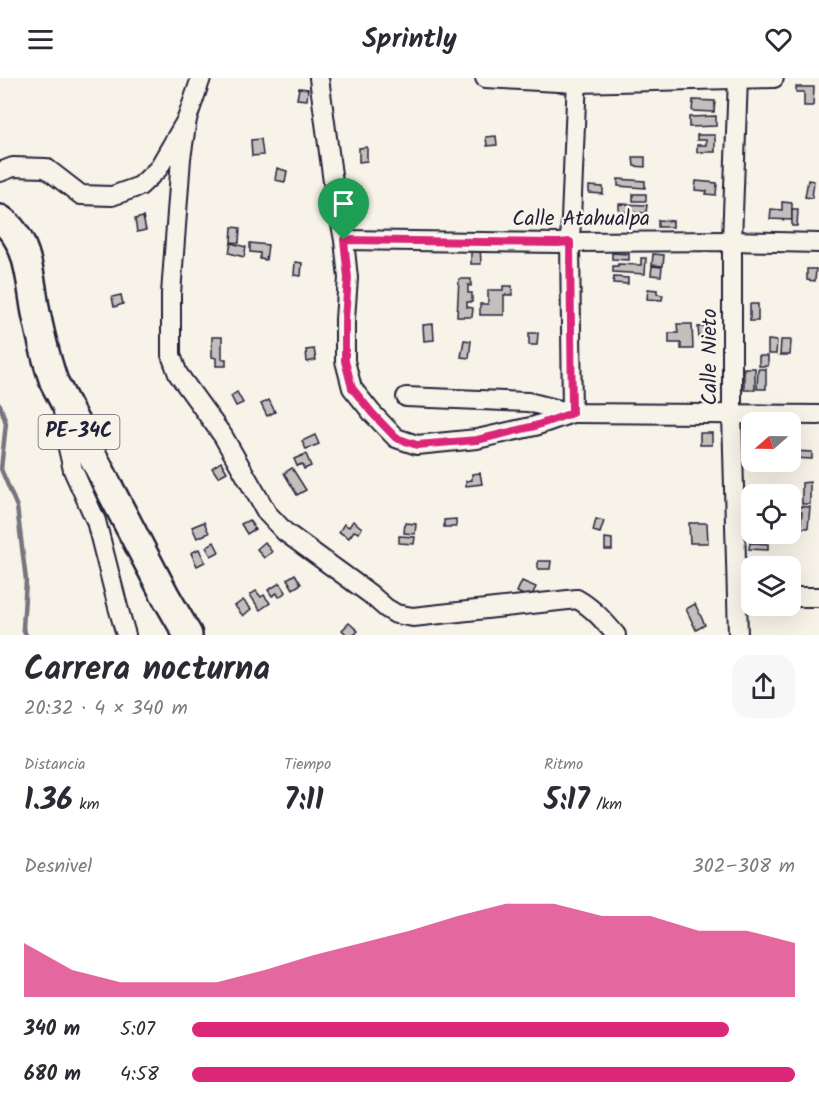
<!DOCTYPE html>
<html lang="es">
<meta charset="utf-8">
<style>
:root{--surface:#fff;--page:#f7f7f7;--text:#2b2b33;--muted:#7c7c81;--accent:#db2777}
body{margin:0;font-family:Kalam,sans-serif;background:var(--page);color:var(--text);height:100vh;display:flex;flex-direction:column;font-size:22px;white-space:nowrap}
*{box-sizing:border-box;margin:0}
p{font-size:20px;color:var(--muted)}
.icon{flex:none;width:33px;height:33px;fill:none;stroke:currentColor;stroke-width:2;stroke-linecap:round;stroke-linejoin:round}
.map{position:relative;height:557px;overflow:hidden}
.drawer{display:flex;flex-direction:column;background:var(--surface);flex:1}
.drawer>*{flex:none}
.needle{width:39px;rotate:250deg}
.controls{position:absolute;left:741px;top:334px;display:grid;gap:12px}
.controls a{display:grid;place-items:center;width:60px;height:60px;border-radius:12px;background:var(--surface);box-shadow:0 6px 24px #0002;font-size:30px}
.pin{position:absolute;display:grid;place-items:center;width:51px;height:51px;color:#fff;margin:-62px -26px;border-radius:50% 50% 50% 0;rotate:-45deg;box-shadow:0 0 6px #0007}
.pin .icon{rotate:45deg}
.round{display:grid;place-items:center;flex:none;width:63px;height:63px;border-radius:18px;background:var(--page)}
.overview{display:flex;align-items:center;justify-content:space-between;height:102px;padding:0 24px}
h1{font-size:33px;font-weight:700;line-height:45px}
.figures{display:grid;grid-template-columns:repeat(3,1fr);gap:9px;height:102px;padding:6px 24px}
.figures div{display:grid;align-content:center}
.figures b{font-size:30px;font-weight:700}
.figures small{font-size:16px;font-weight:400}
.figures p{font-size:16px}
.chart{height:168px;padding:12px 24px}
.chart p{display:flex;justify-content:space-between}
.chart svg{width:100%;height:108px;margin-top:6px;fill:var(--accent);opacity:.7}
ul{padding:0 24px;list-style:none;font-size:20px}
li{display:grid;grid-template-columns:96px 72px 1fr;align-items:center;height:45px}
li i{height:15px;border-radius:8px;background:var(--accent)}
header{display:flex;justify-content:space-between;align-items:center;height:78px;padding:0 24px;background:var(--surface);font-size:27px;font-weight:700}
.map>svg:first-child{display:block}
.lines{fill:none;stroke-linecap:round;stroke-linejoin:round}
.stream{stroke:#76747f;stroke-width:4.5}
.building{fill:#c2bfbd;stroke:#22223b;stroke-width:1.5}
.minor-casing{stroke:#22223b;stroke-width:22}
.primary-casing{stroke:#22223b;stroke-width:32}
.minor{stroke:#f7f3e8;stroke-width:18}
.primary{stroke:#f7f3e8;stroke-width:27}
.route-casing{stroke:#fff;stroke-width:12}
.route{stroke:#db2777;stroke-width:8}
.labels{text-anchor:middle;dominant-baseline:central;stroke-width:5;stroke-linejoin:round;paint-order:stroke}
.shield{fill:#f7f3e8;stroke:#62616f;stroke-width:1.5}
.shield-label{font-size:20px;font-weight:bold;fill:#22223b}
.street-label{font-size:21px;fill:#22223b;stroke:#f7f3e8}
</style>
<header><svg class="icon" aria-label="menu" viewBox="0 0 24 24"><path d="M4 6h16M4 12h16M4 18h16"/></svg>Sprintly<svg class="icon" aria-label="heart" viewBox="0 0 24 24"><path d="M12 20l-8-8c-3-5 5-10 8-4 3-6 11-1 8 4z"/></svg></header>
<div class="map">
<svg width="819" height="557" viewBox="0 0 819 557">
<rect width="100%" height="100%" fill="#f7f3e8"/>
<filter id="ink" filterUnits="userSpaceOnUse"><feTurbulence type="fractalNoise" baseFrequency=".0167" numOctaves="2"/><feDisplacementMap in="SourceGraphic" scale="12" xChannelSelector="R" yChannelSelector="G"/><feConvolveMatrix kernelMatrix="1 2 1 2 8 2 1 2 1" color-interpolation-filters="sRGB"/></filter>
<g filter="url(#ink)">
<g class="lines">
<polyline class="stream" points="0,327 6,345 1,391 17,429 26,502 23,550 26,557"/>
</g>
<g class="building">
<polygon points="796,9 814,9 813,28 804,28 804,14 796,14"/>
<polygon points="299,10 308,11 307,22 297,21"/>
<polygon points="693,22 715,23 714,34 692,33"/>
<polygon points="716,38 716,48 689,49 689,39"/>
<polygon points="697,57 715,57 715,74 697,74 697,67 706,67 706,62 697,62"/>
<polygon points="496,58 497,67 487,68 486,59"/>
<polygon points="261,61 263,77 252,78 251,62"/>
<polygon points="367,69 367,83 359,84 359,70"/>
<polygon points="633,79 645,79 645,89 634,88"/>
<polygon points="277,90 287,93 285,104 275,102"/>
<polygon points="618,101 645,103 645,110 618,108"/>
<polygon points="808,102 814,103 812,120 805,119"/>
<polygon points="696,103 717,105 716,117 706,116 707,113 695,112"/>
<polygon points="589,108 603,109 603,116 589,115"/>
<rect x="633" y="116" width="13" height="7"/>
<polygon points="782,124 792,125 792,142 770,141 771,131 782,132"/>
<polygon points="619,126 647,127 646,135 619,134"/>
<polygon points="792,131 798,131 797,148 792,148"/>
<polygon points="143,139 146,152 137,154 135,141"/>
<polygon points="658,142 673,143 673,149 658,149"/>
<polygon points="232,149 240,150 239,165 231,164"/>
<polygon points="231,165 246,169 244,179 229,175"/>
<polygon points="250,165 268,167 266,182 260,181 260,175 250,174"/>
<polygon points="471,168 480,168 481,186 471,186"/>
<polygon points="612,175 629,176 629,182 612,181"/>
<polygon points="653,176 664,177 663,188 652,187"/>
<polygon points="641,180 646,180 645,196 613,194 613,188 618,188 618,186 641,187"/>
<polygon points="295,184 302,185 301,198 294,197"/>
<polygon points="652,188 662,189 661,198 651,197"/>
<polygon points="807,191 816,191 815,203 807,202"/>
<polygon points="614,199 628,200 628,206 613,205"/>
<polygon points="459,201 471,201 471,208 468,207 468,215 472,215 472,224 467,224 467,229 473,230 472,239 457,239"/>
<polygon points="503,208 512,208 512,217 504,217 504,237 480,237 480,226 488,226 488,212 503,212"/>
<polygon points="648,211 657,212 657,216 663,217 662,222 647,221"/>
<polygon points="121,217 123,226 114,229 112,219"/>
<rect x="750" y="226" width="8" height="17"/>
<polygon points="433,246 434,262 424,263 423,247"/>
<polygon points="677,246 692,246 693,271 681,271 681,265 669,265 669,255 678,255"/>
<polygon points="707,248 708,260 699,260 698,249"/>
<polygon points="529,255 538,255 537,267 529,267"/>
<polygon points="212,259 222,259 222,281 226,281 226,288 216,288 216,280 212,279"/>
<polygon points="464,262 471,263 469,280 461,279"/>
<polygon points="768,262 777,263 776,276 768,276"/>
<polygon points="781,262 791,262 790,277 780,277"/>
<polygon points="314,271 316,282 307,284 306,272"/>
<rect x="759" y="278" width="9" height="10"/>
<rect x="744" y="290" width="11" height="22"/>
<polygon points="758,291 766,291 766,311 757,311"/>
<polygon points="237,314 243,325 236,328 231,318"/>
<polygon points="269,322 275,334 267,338 261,326"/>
<rect x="700" y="355" width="12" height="12"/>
<polygon points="315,357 319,366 306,371 302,363"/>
<polygon points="793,373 812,374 812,381 792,380"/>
<polygon points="306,376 311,388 304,391 302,386 297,388 294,381"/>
<polygon points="221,384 227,394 218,399 212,390"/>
<polygon points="292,390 306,412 297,417 284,395"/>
<polygon points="480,395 482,406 466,408 466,403 472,402 472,396"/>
<polygon points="810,404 810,426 802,426 802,405"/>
<polygon points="739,427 752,428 752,448 739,448"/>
<polygon points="790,428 810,429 808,450 790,449 790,443 801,443 802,434 790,434"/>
<polygon points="456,441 456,449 444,449 444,442"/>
<polygon points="596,441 604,443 600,455 593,453"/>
<polygon points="249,442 255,451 247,456 241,446"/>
<polygon points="353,443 362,450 359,455 354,453 349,460 339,454 344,446 349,449"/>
<polygon points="204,444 209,455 197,460 192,449"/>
<polygon points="405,445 416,446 415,456 404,455"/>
<polygon points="689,445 707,445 708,465 690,465"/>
<polygon points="399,458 415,459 414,466 399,465"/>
<polygon points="605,460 612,461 612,472 605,472"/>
<polygon points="214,464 219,474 211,478 206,469"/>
<polygon points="265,464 272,474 264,480 257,471"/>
<polygon points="750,465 768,466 768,472 749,471"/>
<polygon points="199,471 205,484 197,488 191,475"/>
<polygon points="538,483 551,483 550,491 538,491"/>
<polygon points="295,496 301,506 293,511 287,501"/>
<polygon points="522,503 536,509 530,520 517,514"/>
<polygon points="280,505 286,514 279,519 277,515 272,518 268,512"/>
<polygon points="256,513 261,519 264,517 270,525 260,532 250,517"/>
<polygon points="243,522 251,531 243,538 235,528"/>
<polygon points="695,526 705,547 696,552 686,531"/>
<polygon points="349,545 358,553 354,557 347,557 342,552"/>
</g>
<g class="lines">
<g class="minor-casing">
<g id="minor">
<polyline points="319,0 333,104 344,162 348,200 345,241 345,283 352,310 372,335 396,360 417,367 477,361 535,348 572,335"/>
<polyline points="485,0 577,5 774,0"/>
<polyline points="738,0 732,163 732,336 738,557"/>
<path d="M187 41 181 80 171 216V277L178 296 223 358 267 435 285 454 370 516 386 530 396 536 413 539 577 521C593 530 604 543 616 557"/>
<polyline points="0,94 13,89 46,90 81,117 112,118 140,108 158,91 187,41 201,0"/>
<polyline points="344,162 558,165 570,164 732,163 819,165"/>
<polyline points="406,319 528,324 572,335 819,337"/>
<polyline points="63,333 67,366 73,392 96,443 118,529 126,557"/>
<polyline points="572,335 570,164 577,0"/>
<polyline points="790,519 819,519"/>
</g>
</g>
<g class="primary-casing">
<path id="primary" d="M0 141C30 161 30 204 36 235 41 259 46 281 54 304L165 517 188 557"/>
</g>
<use href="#minor" class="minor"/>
<use href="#primary" class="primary"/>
</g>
</g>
<g class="lines" filter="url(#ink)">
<g class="route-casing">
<polygon id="route" points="344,162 558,165 570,164 572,335 535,348 477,362 417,367 396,360 372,335 352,310 345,283 345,242 348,200"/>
</g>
<use href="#route" class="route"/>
</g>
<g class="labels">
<rect class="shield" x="38.5" y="337" width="81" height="34" rx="4.5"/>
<g class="shield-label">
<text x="79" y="354">PE-34C</text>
</g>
<g class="street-label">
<text x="581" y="141">Calle Atahualpa</text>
<text transform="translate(710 279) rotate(-90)">Calle Nieto</text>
</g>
</g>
</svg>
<div class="controls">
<a><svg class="needle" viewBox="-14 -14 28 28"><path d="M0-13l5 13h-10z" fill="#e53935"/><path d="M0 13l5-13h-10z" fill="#7c7c81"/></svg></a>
<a><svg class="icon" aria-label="locate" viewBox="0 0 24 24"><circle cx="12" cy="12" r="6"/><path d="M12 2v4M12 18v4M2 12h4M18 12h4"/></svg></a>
<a><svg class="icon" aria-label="layers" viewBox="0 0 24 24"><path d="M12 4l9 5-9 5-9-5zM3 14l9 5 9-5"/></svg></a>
</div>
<div class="pin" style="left:344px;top:162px;background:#1e9e55"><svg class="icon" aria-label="arrive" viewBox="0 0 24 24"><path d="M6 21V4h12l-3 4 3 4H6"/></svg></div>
</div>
<section class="drawer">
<div class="overview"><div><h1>Carrera nocturna</h1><p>20:32 · 4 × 340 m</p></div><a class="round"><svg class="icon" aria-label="share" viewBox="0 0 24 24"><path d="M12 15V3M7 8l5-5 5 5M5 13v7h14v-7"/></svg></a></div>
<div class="figures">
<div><p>Distancia</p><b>1.36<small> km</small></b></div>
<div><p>Tiempo</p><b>7:11</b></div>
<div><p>Ritmo</p><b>5:17<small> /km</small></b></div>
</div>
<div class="chart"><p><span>Desnivel</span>302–308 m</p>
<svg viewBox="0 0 160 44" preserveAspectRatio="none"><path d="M0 44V22L10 33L20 38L30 38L40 38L50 33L60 27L70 22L80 17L90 11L100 6L110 6L120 11L130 11L140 17L150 17L160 22V44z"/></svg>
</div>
<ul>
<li><b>340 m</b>5:07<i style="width:89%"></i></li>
<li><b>680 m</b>4:58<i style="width:100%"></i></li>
</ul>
</section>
